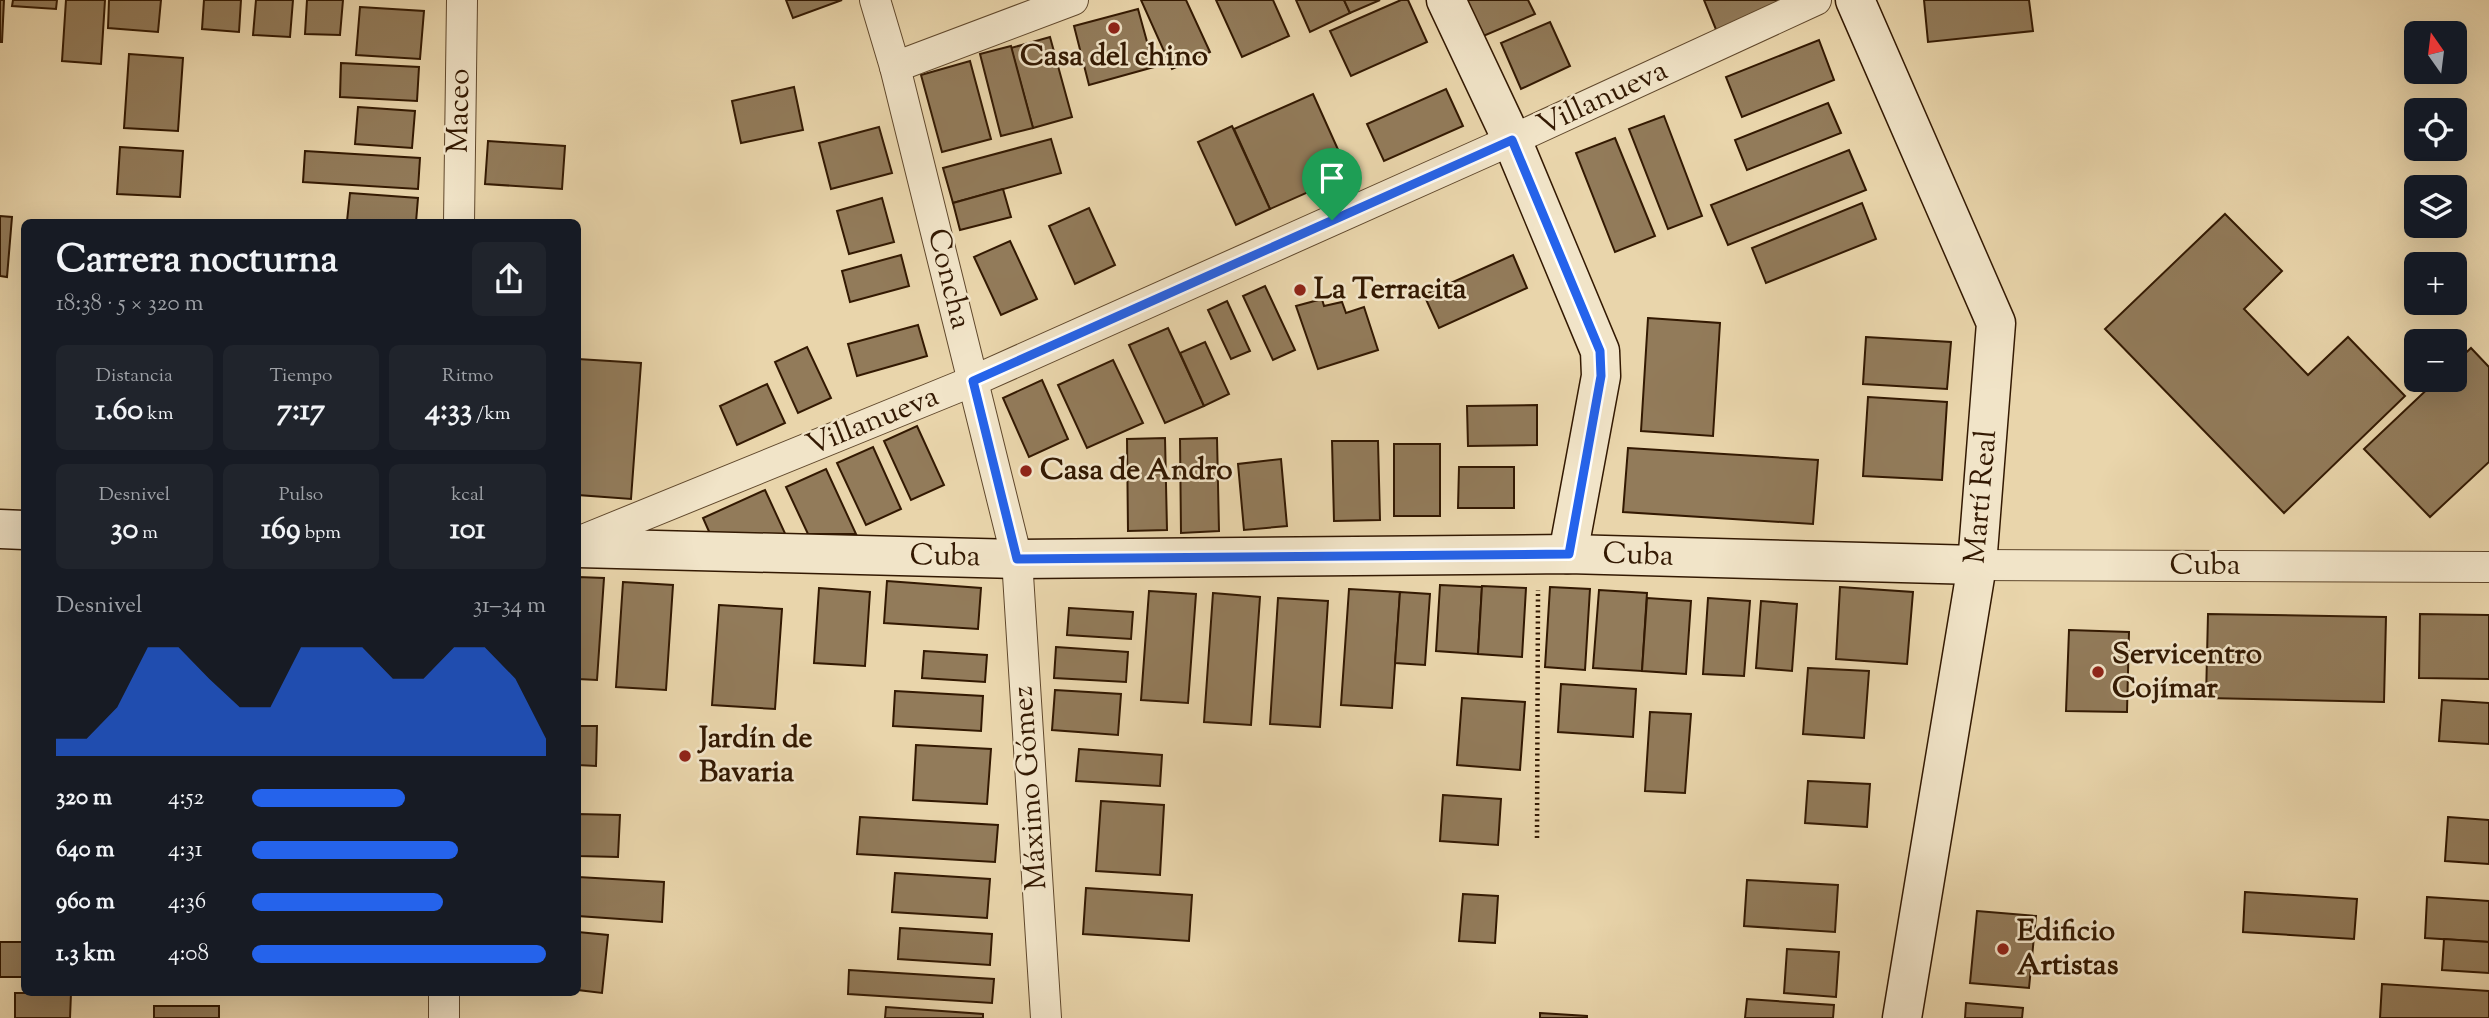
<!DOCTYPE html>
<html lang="es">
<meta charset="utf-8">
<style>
:root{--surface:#171b24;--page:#20242c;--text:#f1f3f6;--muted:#9ea1a6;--accent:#2563eb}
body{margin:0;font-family:"Sorts Mill Goudy",serif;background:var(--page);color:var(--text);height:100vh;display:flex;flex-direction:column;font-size:26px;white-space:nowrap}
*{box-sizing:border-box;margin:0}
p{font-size:23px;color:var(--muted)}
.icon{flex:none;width:38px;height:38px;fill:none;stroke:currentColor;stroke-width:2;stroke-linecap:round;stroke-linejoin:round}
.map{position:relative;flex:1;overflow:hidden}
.panel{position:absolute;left:21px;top:219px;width:560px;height:777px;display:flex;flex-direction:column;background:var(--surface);border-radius:10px;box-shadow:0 7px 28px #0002}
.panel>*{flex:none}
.needle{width:46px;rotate:346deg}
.controls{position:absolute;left:2404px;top:21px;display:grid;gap:14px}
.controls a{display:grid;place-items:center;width:63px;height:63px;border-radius:10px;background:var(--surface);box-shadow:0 7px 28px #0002;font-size:35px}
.pin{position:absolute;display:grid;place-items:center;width:60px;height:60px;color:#fff;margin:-72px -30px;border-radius:50% 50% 50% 0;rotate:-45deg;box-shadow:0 0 7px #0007}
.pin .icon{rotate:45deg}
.round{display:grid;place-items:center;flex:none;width:74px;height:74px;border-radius:10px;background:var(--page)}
.head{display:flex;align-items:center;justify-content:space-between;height:119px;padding:0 35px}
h1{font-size:38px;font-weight:700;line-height:52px}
.stats{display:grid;grid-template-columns:repeat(3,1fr);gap:10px;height:119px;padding:7px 35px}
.stats div{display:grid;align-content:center;border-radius:10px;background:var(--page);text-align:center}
.stats b{font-size:30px;font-weight:700}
.stats small{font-size:19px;font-weight:400}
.stats p{font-size:19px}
.chart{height:196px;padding:14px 35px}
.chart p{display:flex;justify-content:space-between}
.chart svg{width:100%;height:126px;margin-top:7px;fill:var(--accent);opacity:.7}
ul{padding:0 35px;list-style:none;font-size:23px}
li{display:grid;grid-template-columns:112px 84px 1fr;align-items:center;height:52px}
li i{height:18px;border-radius:9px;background:var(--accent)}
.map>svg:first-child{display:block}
.building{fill:#927b5a;stroke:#331902;stroke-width:2}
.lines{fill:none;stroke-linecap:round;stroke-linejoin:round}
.street-casing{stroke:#60482c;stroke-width:32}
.secondary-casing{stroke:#331902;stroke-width:41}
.path{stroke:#331902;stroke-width:4.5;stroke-dasharray:2 3.5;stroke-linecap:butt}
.street{stroke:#f1e4c8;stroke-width:30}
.secondary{stroke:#f1e4c8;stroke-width:38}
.route-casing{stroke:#fff;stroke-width:14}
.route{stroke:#2563eb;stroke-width:9}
.poi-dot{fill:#8f2418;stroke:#f1e4c8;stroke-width:2.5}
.labels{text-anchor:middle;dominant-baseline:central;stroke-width:5;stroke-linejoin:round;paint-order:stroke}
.poi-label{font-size:30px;font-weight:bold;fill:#331902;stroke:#f1e4c8;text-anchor:start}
.street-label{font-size:30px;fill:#331902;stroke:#f1e4c8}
</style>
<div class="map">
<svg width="2489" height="1018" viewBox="0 0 2489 1018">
<rect width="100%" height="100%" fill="#e9d5ab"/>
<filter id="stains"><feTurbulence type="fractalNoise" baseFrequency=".00286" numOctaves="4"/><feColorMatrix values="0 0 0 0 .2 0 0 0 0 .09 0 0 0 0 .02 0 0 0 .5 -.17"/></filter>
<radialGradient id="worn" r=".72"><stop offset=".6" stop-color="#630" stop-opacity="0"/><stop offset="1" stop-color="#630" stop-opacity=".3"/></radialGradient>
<g class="building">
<polygon points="0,0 4,0 2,42 0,42"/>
<polygon points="13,0 57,0 56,9 12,6"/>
<polygon points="66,0 105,0 101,64 62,61"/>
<polygon points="109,0 161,0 158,32 108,28"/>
<polygon points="204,0 241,0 239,32 202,29"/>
<polygon points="256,0 293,0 290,37 253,35"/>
<polygon points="307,0 343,0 340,35 305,34"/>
<polygon points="786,0 842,0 793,18"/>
<polygon points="1141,0 1186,0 1210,52 1172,69"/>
<polygon points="1216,0 1273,0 1289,36 1242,57"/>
<polygon points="1296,0 1344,0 1350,13 1310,32"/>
<polygon points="1344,0 1380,0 1350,13"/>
<polygon points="1401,0 1408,0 1427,42 1351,76 1330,31"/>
<polygon points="1465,0 1528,0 1535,14 1481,37"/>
<polygon points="1704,0 1798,0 1717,32"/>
<polygon points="1924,0 2029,0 2033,31 1928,42"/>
<polygon points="360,7 424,11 420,59 356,55"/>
<polygon points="1138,9 1154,67 1089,85 1074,26"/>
<polygon points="1550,22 1570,66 1521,89 1501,43"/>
<polygon points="1050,37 1072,117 1033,128 1011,48"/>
<polygon points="1819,40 1834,80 1742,117 1726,77"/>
<polygon points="1011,46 1033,128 1001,136 980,54"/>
<polygon points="129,54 183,58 178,131 124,128"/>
<polygon points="970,61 991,139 942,152 921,75"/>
<polygon points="341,63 419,67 417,101 340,97"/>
<polygon points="794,87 803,130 741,143 732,101"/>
<polygon points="1446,89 1463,126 1384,161 1367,124"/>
<polygon points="1313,94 1349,174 1270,209 1234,129"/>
<polygon points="1828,103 1841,133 1747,170 1735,140"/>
<polygon points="358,107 415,111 412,148 355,144"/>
<polygon points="1664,116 1702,216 1668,229 1629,129"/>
<polygon points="1232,126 1270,209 1236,225 1198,142"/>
<polygon points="879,127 892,173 831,189 819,143"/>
<polygon points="1615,138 1655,236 1615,252 1576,153"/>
<polygon points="1051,139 1061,173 953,203 943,168"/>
<polygon points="488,141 565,146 562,189 485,184"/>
<polygon points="120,147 183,151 180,197 117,194"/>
<polygon points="1849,150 1866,190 1728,245 1711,205"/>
<polygon points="305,151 420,158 418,189 303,182"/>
<polygon points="1003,189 1011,217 960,230 953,203"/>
<polygon points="350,193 418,198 416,222 347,221"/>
<polygon points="882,198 894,242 849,254 837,211"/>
<polygon points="1862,203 1876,239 1766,283 1752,248"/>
<polygon points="1089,208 1115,265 1075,284 1049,226"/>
<polygon points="2225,214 2282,271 2244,309 2308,375 2348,337 2405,396 2284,513 2105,329"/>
<polygon points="0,216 12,217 7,277 0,276"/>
<polygon points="1010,241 1037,299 1001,315 974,257"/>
<polygon points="901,255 909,286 850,302 842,271"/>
<polygon points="1513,255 1527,288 1439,328 1424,295"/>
<polygon points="1265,286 1295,350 1273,360 1243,296"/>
<polygon points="1322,299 1324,306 1342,302 1346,313 1364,307 1378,350 1318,369 1296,306"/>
<polygon points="1227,301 1250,351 1231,359 1208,310"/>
<polygon points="1648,318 1720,323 1713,436 1641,431"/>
<polygon points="918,325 927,356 857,376 848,344"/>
<polygon points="1168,328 1204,406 1165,423 1129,345"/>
<polygon points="1866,337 1951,342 1947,389 1863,384"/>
<polygon points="1205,342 1229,394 1204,406 1180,353"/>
<polygon points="807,347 831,398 798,413 775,362"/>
<polygon points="2471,348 2489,367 2489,462 2430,517 2364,449 2437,380 2455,380 2455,363"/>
<polygon points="578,359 641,363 631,499 578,495"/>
<polygon points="1113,360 1143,423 1087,448 1058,385"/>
<polygon points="1042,380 1068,439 1029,457 1003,398"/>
<polygon points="767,384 785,423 737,445 720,406"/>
<polygon points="1868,397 1947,402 1942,480 1863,476"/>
<polygon points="1537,405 1537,445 1468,446 1467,406"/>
<polygon points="917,426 944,485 911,500 884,441"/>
<polygon points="1165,438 1167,530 1128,531 1127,439"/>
<polygon points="1217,438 1219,531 1181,533 1180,439"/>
<polygon points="1332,441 1378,441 1380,520 1334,521"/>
<rect x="1394" y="444" width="46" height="72"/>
<polygon points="873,447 901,509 866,525 837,463"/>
<polygon points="1628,448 1818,460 1813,524 1623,512"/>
<polygon points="1281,459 1287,526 1244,530 1238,464"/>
<polygon points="1459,467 1514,467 1514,508 1458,508"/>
<polygon points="826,469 856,534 808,534 786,487"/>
<polygon points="765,490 789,542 711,536 703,518"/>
<polygon points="578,577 604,578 597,680 578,679"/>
<polygon points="887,581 981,588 978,629 884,623"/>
<polygon points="623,582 673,585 666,690 616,687"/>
<polygon points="1440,585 1482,587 1478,654 1436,651"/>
<polygon points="1482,586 1526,588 1522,657 1478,654"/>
<polygon points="1550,587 1590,589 1585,670 1545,667"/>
<polygon points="1840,587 1913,592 1907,664 1836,659"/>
<polygon points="819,588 870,592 865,666 814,663"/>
<polygon points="1349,589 1400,592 1392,708 1341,705"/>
<polygon points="1599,590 1647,593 1642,671 1593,668"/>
<polygon points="1149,591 1196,594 1188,703 1141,700"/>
<polygon points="1400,592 1430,594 1425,665 1395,663"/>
<polygon points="1213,593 1260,597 1251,725 1204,722"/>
<polygon points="1278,598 1328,601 1320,727 1270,724"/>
<polygon points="1647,598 1691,601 1686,674 1642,671"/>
<polygon points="1708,598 1750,601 1744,676 1703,674"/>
<polygon points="1761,601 1797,604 1792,671 1756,668"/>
<polygon points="719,605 782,609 775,709 712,705"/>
<polygon points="1069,608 1133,612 1131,639 1067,635"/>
<polygon points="2208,614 2386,617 2384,702 2206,698"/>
<polygon points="2420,614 2489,615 2489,679 2419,678"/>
<polygon points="2069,630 2129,632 2127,712 2066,711"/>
<polygon points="1056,647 1128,652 1126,682 1054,678"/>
<polygon points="924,651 987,655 985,682 922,678"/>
<polygon points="1808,668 1869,671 1864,738 1803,734"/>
<polygon points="1561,684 1636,689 1633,737 1558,732"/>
<polygon points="1055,690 1121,694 1118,735 1052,730"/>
<polygon points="895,691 983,696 981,731 893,726"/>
<polygon points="1462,698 1525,702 1520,770 1457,765"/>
<polygon points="2442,700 2489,703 2489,744 2439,741"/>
<polygon points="1650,712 1691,714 1685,793 1645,791"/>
<polygon points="578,726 597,726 596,766 578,765"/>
<polygon points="916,745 991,749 987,804 913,800"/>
<polygon points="1079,749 1162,755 1160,786 1076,781"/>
<polygon points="1808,781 1870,784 1867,827 1805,823"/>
<polygon points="1443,795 1501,799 1498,845 1440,841"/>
<polygon points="1101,801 1164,805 1160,875 1096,871"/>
<polygon points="578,814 620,815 618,857 578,856"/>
<polygon points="860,817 998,825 995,862 857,854"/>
<polygon points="2448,817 2489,820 2489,864 2445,861"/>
<polygon points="895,873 990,879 987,918 892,912"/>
<polygon points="578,877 664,882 662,922 578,916"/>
<polygon points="1747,880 1838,885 1835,932 1744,926"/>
<polygon points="1086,888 1192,895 1189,941 1083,934"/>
<polygon points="2245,892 2357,899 2354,939 2243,932"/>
<polygon points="1463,894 1498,896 1495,943 1459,941"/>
<polygon points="2427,897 2489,901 2489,942 2425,938"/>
<polygon points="1977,911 2036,916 2029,988 1970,983"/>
<polygon points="900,928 992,934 990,965 898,959"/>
<polygon points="578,932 608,935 602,993 578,990"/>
<polygon points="2444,939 2489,942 2489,973 2442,970"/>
<rect x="0" y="942" width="24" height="35"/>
<polygon points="1787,949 1839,952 1836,997 1784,993"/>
<polygon points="849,970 994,979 992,1003 848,994"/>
<polygon points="2382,984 2489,991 2489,1018 2380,1018"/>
<polygon points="15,993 71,993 70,1018 15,1018"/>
<polygon points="1747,999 1834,1005 1833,1018 1745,1018"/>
<polygon points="1966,1003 2023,1008 2022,1018 1965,1018"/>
<rect x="154" y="1006" width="65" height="12"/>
<polygon points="886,1007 983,1014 983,1018 885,1018"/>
<polygon points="1540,1013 1587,1016 1587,1018 1540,1018"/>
</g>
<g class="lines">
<g class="street-casing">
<g id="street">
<polyline points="875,0 895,67 1017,559 1046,1018"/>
<polyline points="895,67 1073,0"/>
<polyline points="459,222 462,0"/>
<polyline points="578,542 973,381 1512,140 1816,0"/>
<polyline points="1977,565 2489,567"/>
<polyline points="444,1018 444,992"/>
</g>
</g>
<g class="secondary-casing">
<g id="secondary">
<polyline points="1446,0 1512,140 1600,351 1601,376 1568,554"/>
<polyline points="1855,0 1996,323 1977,565 1902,1018"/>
<polyline points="0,529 24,530"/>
<polyline points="578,548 1017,559 1568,554 1977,565"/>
</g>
</g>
<polyline class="path" points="1537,838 1538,590"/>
<use href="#street" class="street"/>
<use href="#secondary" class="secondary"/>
</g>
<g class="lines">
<g class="route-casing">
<polygon id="route" points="1512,140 1600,351 1601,376 1569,554 1017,559 973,381"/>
</g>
<use href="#route" class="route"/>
</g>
<g class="poi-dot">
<circle cx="1114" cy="28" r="7"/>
<circle cx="1300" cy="290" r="7"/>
<circle cx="1026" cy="471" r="7"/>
<circle cx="2098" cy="672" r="7"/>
<circle cx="685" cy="756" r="7"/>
<circle cx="2003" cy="949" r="7"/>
</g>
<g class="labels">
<g class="poi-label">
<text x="1114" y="57" text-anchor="middle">Casa del chino</text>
<text x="1314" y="290">La Terracita</text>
<text x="1040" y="471">Casa de Andro</text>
<text x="2112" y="655">Servicentro<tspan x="2112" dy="34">Cojímar</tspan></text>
<text x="699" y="739">Jardín de<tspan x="699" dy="34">Bavaria</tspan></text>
<text x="2017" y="932">Edificio<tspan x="2017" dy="34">Artistas</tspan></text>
</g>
<g class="street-label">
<text transform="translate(1603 99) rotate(-25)">Villanueva</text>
<text transform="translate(460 111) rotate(-89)">Maceo</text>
<text transform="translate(948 279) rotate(76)">Concha</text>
<text transform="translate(873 422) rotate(-22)">Villanueva</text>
<text transform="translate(1982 497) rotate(-85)">Martí Real</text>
<text transform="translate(1638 556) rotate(2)">Cuba</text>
<text transform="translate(945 557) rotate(1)">Cuba</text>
<text x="2205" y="566">Cuba</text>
<text transform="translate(1031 788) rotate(-94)">Máximo Gómez</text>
</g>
</g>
<rect width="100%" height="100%" filter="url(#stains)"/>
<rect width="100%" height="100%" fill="url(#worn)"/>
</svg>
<div class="controls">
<a><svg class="needle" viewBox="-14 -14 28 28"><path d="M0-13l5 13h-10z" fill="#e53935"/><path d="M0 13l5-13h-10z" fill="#9ea1a6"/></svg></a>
<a><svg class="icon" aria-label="locate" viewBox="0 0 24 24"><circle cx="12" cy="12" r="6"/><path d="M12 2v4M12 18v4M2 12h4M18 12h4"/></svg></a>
<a><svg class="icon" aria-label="layers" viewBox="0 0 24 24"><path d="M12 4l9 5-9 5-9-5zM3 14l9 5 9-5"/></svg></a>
<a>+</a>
<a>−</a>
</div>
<div class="pin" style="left:1332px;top:220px;background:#1e9e55"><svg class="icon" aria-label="arrive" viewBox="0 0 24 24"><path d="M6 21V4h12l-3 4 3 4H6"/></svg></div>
<section class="panel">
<div class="head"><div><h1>Carrera nocturna</h1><p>18:38 · 5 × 320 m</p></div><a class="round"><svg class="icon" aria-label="share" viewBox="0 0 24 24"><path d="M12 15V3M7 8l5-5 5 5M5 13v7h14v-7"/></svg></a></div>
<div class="stats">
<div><p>Distancia</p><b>1.60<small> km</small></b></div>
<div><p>Tiempo</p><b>7:17</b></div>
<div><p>Ritmo</p><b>4:33<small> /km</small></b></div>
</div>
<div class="stats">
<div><p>Desnivel</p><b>30<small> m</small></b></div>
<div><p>Pulso</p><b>169<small> bpm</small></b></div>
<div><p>kcal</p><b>101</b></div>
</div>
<div class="chart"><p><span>Desnivel</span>31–34 m</p>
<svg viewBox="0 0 160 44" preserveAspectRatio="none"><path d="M0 44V38L10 38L20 27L30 6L40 6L50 17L60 27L70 27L80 6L90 6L100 6L110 17L120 17L130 6L140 6L150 17L160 38V44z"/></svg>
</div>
<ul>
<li><b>320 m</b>4:52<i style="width:52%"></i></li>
<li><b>640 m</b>4:31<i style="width:70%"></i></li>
<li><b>960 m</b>4:36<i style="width:65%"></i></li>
<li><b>1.3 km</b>4:08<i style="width:100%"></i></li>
</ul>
</section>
</div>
